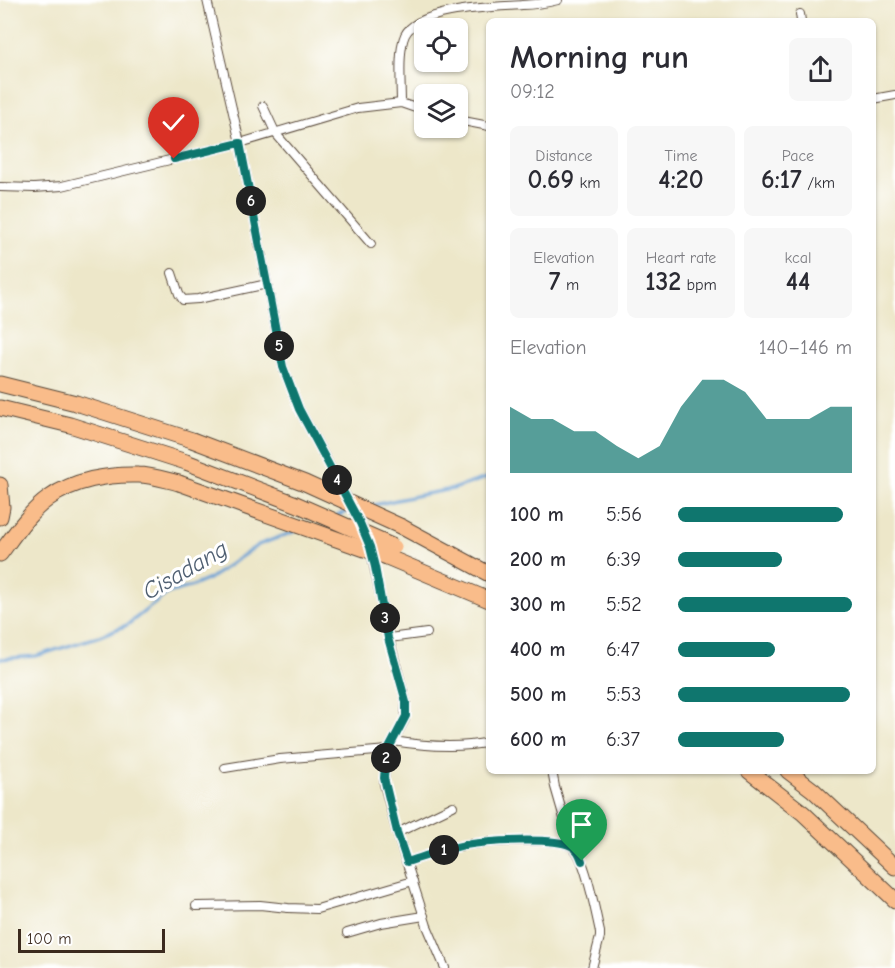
<!DOCTYPE html>
<meta charset="utf-8">
<style>
:root{--surface:#fff;--page:#f7f7f7;--text:#2b2b33;--muted:#7c7c81;--accent:#0f766e}
body{margin:0;font-family:"Comic Neue",sans-serif;background:var(--page);color:var(--text);height:100vh;display:flex;flex-direction:column;font-size:22px;white-space:nowrap}
*{box-sizing:border-box;margin:0}
p{font-size:20px;color:var(--muted)}
.icon{flex:none;width:33px;height:33px;fill:none;stroke:currentColor;stroke-width:2;stroke-linecap:round;stroke-linejoin:round}
.map{position:relative;flex:1;overflow:hidden}
.sheet{position:absolute;left:486px;top:18px;width:390px;height:756px;display:flex;flex-direction:column;background:var(--surface);border-radius:9px;box-shadow:0 2px 4px #0004}
.sheet>*{flex:none}
.buttons{position:absolute;left:414px;top:18px;display:grid;gap:12px}
.buttons a{display:grid;place-items:center;width:54px;height:54px;border-radius:9px;background:var(--surface);box-shadow:0 2px 4px #0004;font-size:30px}
.scale{position:absolute;left:18px;bottom:15px;width:147px;box-sizing:border-box;padding-left:6px;border:3px solid #3b2a1e;border-top:0;font-size:16px;line-height:21px;white-space:nowrap;color:#3b2a1e;-webkit-text-stroke:4px #fff;paint-order:stroke}
.pin{position:absolute;display:grid;place-items:center;width:51px;height:51px;color:#fff;margin:-62px -26px;border-radius:50% 50% 50% 0;rotate:-45deg;box-shadow:0 0 6px #0007}
.pin .icon{rotate:45deg}
.km{position:absolute;width:30px;height:30px;margin:-15px;border-radius:50%;background:#222;color:#fff;font-size:16px;line-height:30px;text-align:center}
.round{display:grid;place-items:center;flex:none;width:63px;height:63px;border-radius:9px;background:var(--page)}
.head{display:flex;align-items:center;justify-content:space-between;height:102px;padding:0 24px}
h1{font-size:33px;font-weight:600;line-height:45px}
.figures{display:grid;grid-template-columns:repeat(3,1fr);gap:9px;height:102px;padding:6px 24px}
.figures div{display:grid;align-content:center;border-radius:9px;background:var(--page);text-align:center}
.figures b{font-size:26px;font-weight:600}
.figures small{font-size:16px;font-weight:400}
.figures p{font-size:16px}
.chart{height:168px;padding:12px 24px}
.chart p{display:flex;justify-content:space-between}
.chart svg{width:100%;height:108px;margin-top:6px;fill:var(--accent);opacity:.7}
ul{padding:0 24px;list-style:none;font-size:20px}
li{display:grid;grid-template-columns:96px 72px 1fr;align-items:center;height:45px}
li i{height:15px;border-radius:8px;background:var(--accent)}
.map>svg:first-child{display:block}
.lines{fill:none;stroke-linecap:round;stroke-linejoin:round}
.stream{stroke:#68a0d6;stroke-width:3}
.street-casing{stroke:#564638;stroke-width:10}
.highway-casing{stroke:#564638;stroke-width:17}
.street{stroke:#fff;stroke-width:8}
.highway{stroke:#f9bc8a;stroke-width:15}
.highway-bridge-casing{stroke:#564638;stroke-width:17;stroke-linecap:butt}
.highway-bridge{stroke:#f9bc8a;stroke-width:15}
.route-casing{stroke:#fff;stroke-width:12}
.route{stroke:#0f766e;stroke-width:8}
.labels{text-anchor:middle;dominant-baseline:central;stroke-width:6;stroke-linejoin:round;paint-order:stroke}
.water-label{font-size:24px;font-style:italic;fill:#4f5f71;stroke:#fff}
</style>
<div class="map">
<svg width="895" height="968" viewBox="0 0 895 968">
<rect width="100%" height="100%" fill="#fff"/>
<filter id="ink" filterUnits="userSpaceOnUse"><feTurbulence type="fractalNoise" baseFrequency=".0167" numOctaves="2"/><feDisplacementMap in="SourceGraphic" scale="12" xChannelSelector="R" yChannelSelector="G"/><feConvolveMatrix kernelMatrix="1 2 1 2 8 2 1 2 1" color-interpolation-filters="sRGB"/></filter>
<filter id="wash" filterUnits="userSpaceOnUse"><feTurbulence type="fractalNoise" baseFrequency=".008" numOctaves="4" result="noise"/><feDisplacementMap in="SourceGraphic" scale="24" xChannelSelector="R" yChannelSelector="G"/><feGaussianBlur stdDeviation="1.35" result="paint"/><feColorMatrix in="noise" values="0 0 0 0 0 0 0 0 0 0 0 0 0 0 0 0 0 1.4 0 .05"/><feComposite in="paint" operator="in"/></filter>
<g filter="url(#wash)">
<rect width="100%" height="100%" fill="#ede7c9"/>
<g class="lines">
<g class="stream">
<polyline points="369,506 420,495 453,489 489,477"/>
<polyline points="336,516 351,510"/>
<polyline points="0,659 36,656 97,637 127,625 168,593 190,587 209,579 258,545 296,531"/>
</g>
</g>
</g>
<g filter="url(#ink)">
<g class="lines">
<g class="street-casing">
<g id="street">
<polyline points="207,0 240,143 283,367 299,409 353,509 364,532"/>
<polyline points="800,14 801,21"/>
<polyline points="873,99 895,95"/>
<path d="M401 103C401 85 398 50 405 35 418 8 495 7 522 5 534 5 546 3 558 0"/>
<polyline points="263,106 276,134 371,244"/>
<polyline points="458,120 489,126"/>
<polyline points="0,187 34,188 62,186 240,143 358,108 401,103 424,111"/>
<polyline points="172,273 179,294 183,300 198,299 267,284"/>
<polyline points="371,552 389,638 406,702 405,719 388,750 385,766 384,784 397,833 427,926 445,968"/>
<polyline points="389,638 427,633"/>
<path d="M393 741C424 746 458 749 489 742"/>
<polyline points="225,768 280,759 388,750"/>
<polyline points="552,771 555,787 572,846"/>
<polyline points="397,833 453,806"/>
<path d="M407 862C426 856 445 849 465 845 484 842 561 836 574 848 586 859 596 915 600 932V937L592 968"/>
<polyline points="196,906 260,905 288,908 317,909 413,881"/>
<polyline points="347,933 381,923 424,916"/>
</g>
</g>
<g class="highway-casing">
<g id="highway">
<polyline points="0,384 76,403 192,440"/>
<polyline points="0,408 70,425 186,462"/>
<polyline points="0,485 2,507 0,517"/>
<polyline points="402,527 489,574"/>
<path d="M0 554C14 535 29 512 49 498 74 480 108 474 138 475 152 475 166 480 179 483"/>
<polyline points="387,557 489,600"/>
<polyline points="749,771 803,813 895,900"/>
<polyline points="788,771 813,790 895,867"/>
</g>
</g>
<use href="#street" class="street"/>
<use href="#highway" class="highway"/>
<g class="highway-bridge-casing">
<g id="highway-bridge">
<polyline points="192,440 305,483 402,527"/>
<polyline points="186,462 296,504 394,547"/>
<polyline points="179,483 387,557"/>
</g>
</g>
<use href="#highway-bridge" class="highway-bridge"/>
</g>
</g>
<g class="lines" filter="url(#ink)">
<g class="route-casing">
<path id="route" d="M174 159 240 143 283 367 299 409 360 523 370 547 375 567 388 638 406 702V716L388 750 385 766 384 778 397 832 407 862C426 856 445 849 465 845 486 841 553 837 571 846 577 848 580 855 582 861"/>
</g>
<use href="#route" class="route"/>
</g>
<g class="labels">
<g class="water-label">
<text transform="translate(185 570) rotate(-30)">Cisadang</text>
</g>
</g>
</svg>
<div class="buttons">
<a><svg class="icon" aria-label="locate" viewBox="0 0 24 24"><circle cx="12" cy="12" r="6"/><path d="M12 2v4M12 18v4M2 12h4M18 12h4"/></svg></a>
<a><svg class="icon" aria-label="layers" viewBox="0 0 24 24"><path d="M12 4l9 5-9 5-9-5zM3 14l9 5 9-5"/></svg></a>
</div>
<div class="scale">100 m</div>
<div class="pin" style="left:582px;top:861px;background:#1e9e55"><svg class="icon" aria-label="arrive" viewBox="0 0 24 24"><path d="M6 21V4h12l-3 4 3 4H6"/></svg></div>
<div class="pin" style="left:174px;top:159px;background:#d93025"><svg class="icon" aria-label="check" viewBox="0 0 24 24"><path d="M5 12l5 5 9-10"/></svg></div>
<b class="km" style="left:444px;top:850px">1</b>
<b class="km" style="left:386px;top:758px">2</b>
<b class="km" style="left:385px;top:618px">3</b>
<b class="km" style="left:337px;top:480px">4</b>
<b class="km" style="left:279px;top:346px">5</b>
<b class="km" style="left:251px;top:201px">6</b>
<section class="sheet">
<div class="head"><div><h1>Morning run</h1><p>09:12</p></div><a class="round"><svg class="icon" aria-label="share" viewBox="0 0 24 24"><path d="M12 15V3M7 8l5-5 5 5M5 13v7h14v-7"/></svg></a></div>
<div class="figures">
<div><p>Distance</p><b>0.69<small> km</small></b></div>
<div><p>Time</p><b>4:20</b></div>
<div><p>Pace</p><b>6:17<small> /km</small></b></div>
</div>
<div class="figures">
<div><p>Elevation</p><b>7<small> m</small></b></div>
<div><p>Heart rate</p><b>132<small> bpm</small></b></div>
<div><p>kcal</p><b>44</b></div>
</div>
<div class="chart"><p><span>Elevation</span>140–146 m</p>
<svg viewBox="0 0 160 44" preserveAspectRatio="none"><path d="M0 44V17L10 22L20 22L30 27L40 27L50 33L60 38L70 33L80 17L90 6L100 6L110 11L120 22L130 22L140 22L150 17L160 17V44z"/></svg>
</div>
<ul>
<li><b>100 m</b>5:56<i style="width:95%"></i></li>
<li><b>200 m</b>6:39<i style="width:60%"></i></li>
<li><b>300 m</b>5:52<i style="width:100%"></i></li>
<li><b>400 m</b>6:47<i style="width:56%"></i></li>
<li><b>500 m</b>5:53<i style="width:99%"></i></li>
<li><b>600 m</b>6:37<i style="width:61%"></i></li>
</ul>
</section>
</div>
